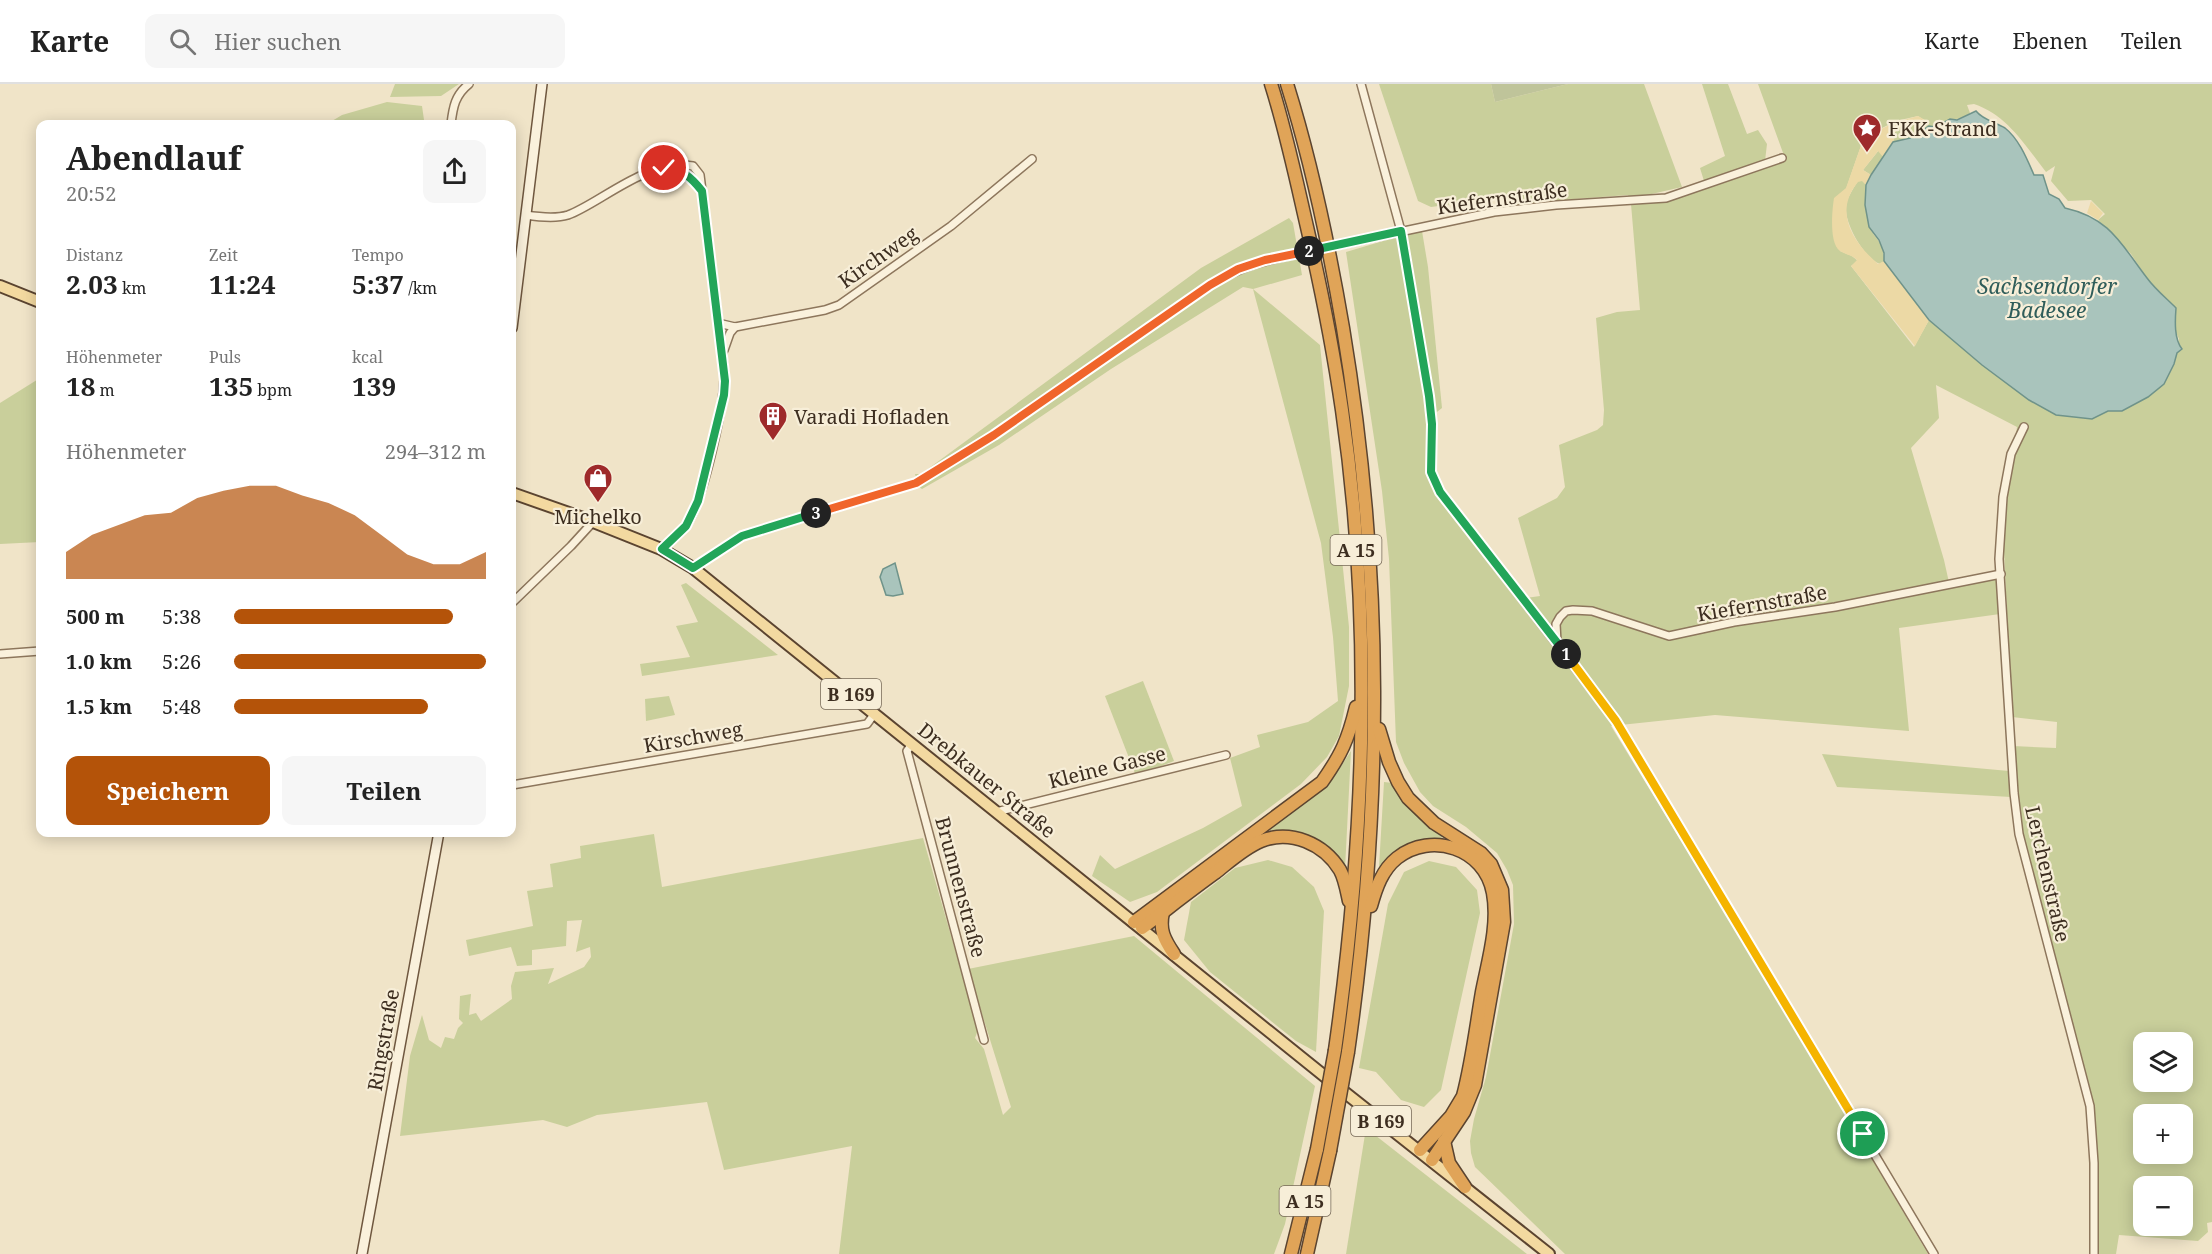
<!DOCTYPE html>
<html lang="de">
<meta charset="utf-8">
<style>
:root{--surface:#fff;--page:#f6f6f6;--text:#222;--muted:#767676;--line:#e0e0e0;--accent:#b45309}
body{margin:0;font-family:"Noto Serif",serif;background:var(--page);color:var(--text);height:100vh;display:flex;flex-direction:column;font-size:22px;white-space:nowrap}
*{box-sizing:border-box;margin:0}
p{font-size:20px;color:var(--muted)}
.icon{flex:none;width:33px;height:33px;fill:none;stroke:currentColor;stroke-width:2;stroke-linecap:round;stroke-linejoin:round}
.map{position:relative;flex:1;overflow:hidden}
.side{position:absolute;left:36px;top:36px;width:480px;height:717px;display:flex;flex-direction:column;background:var(--surface);border-radius:12px;box-shadow:0 3px 15px #0003}
.side>*{flex:none}
.controls{position:absolute;left:2133px;top:948px;display:grid;gap:12px}
.controls a{display:grid;place-items:center;width:60px;height:60px;border-radius:12px;background:var(--surface);box-shadow:0 3px 15px #0003;font-size:30px}
.pin{position:absolute;display:grid;place-items:center;width:51px;height:51px;color:#fff;margin:-26px;border:3px solid #fff;border-radius:50%;box-shadow:0 2px 6px #0007}
.km{position:absolute;width:30px;height:30px;margin:-15px;border-radius:50%;background:#222;color:#fff;font-size:16px;line-height:30px;text-align:center}
.round{display:grid;place-items:center;flex:none;width:63px;height:63px;border-radius:12px;background:var(--page)}
.summary{display:flex;align-items:center;justify-content:space-between;height:102px;padding:0 30px}
h1{font-size:33px;font-weight:700;line-height:45px}
.metrics{display:grid;grid-template-columns:repeat(3,1fr);gap:9px;height:102px;padding:6px 30px}
.metrics div{display:grid;align-content:center}
.metrics b{font-size:26px;font-weight:700}
.metrics small{font-size:16px;font-weight:400}
.metrics p{font-size:16px}
.chart{height:168px;padding:12px 30px}
.chart p{display:flex;justify-content:space-between}
.chart svg{width:100%;height:108px;margin-top:6px;fill:var(--accent);opacity:.7}
.action{display:flex;gap:12px;margin-top:auto;padding:12px 30px}
.action a{flex:1;height:69px;border-radius:12px;background:var(--accent);color:#fff;font-size:24px;font-weight:700;line-height:69px;text-align:center}
.action a+a{background:var(--page);color:var(--text)}
ul{padding:0 30px;list-style:none;font-size:20px}
li{display:grid;grid-template-columns:96px 72px 1fr;align-items:center;height:45px}
li i{height:15px;border-radius:8px;background:var(--accent)}
header{display:flex;align-items:center;gap:36px;box-sizing:border-box;height:84px;padding:0 30px;background:var(--surface);border-bottom:2px solid var(--line)}
header strong{font-size:28px}
nav{display:flex;gap:33px;margin-inline-start:auto;font-size:21px}
.search{width:420px;height:54px;background:var(--page);display:flex;align-items:center;gap:15px;box-sizing:border-box;padding:0 21px;border-radius:12px;color:var(--muted);font-size:22px}
.map>svg:first-child{display:block}
.green{fill:#c9cf9b;fill-rule:evenodd}
.sand{fill:#ecd9a5}
.cemetery{fill:#bfc49a}
.water{fill:#a9c4bc;stroke:#6f938a;stroke-width:1.5}
.lines{fill:none;stroke-linecap:round;stroke-linejoin:round}
.street-casing{stroke:#8d765c;stroke-width:10}
.secondary-casing{stroke:#6f573f;stroke-width:12}
.primary-casing{stroke:#5b4430;stroke-width:14}
.highway-casing{stroke:#5b4430;stroke-width:15}
.street{stroke:#faf1dc;stroke-width:7}
.secondary{stroke:#faf1dc;stroke-width:9}
.primary{stroke:#f3d9a0;stroke-width:10}
.highway{stroke:#e0a458;stroke-width:12}
.street-bridge-casing{stroke:#8d765c;stroke-width:10;stroke-linecap:butt}
.highway-bridge-casing{stroke:#5b4430;stroke-width:15;stroke-linecap:butt}
.street-bridge{stroke:#faf1dc;stroke-width:7}
.highway-bridge{stroke:#e0a458;stroke-width:12}
.split-1-casing{stroke:#fff;stroke-width:12}
.split-2-casing{stroke:#fff;stroke-width:12}
.split-3-casing{stroke:#fff;stroke-width:12}
.split-4-casing{stroke:#fff;stroke-width:12}
.split-1{stroke:#f5b400;stroke-width:8}
.split-2{stroke:#22a559;stroke-width:8}
.split-3{stroke:#f0652b;stroke-width:8}
.split-4{stroke:#22a559;stroke-width:8}
.labels{text-anchor:middle;dominant-baseline:central;stroke-width:4.5;stroke-linejoin:round;paint-order:stroke}
.shield{fill:#f7eed8;stroke:#756857;stroke-width:1.5}
.shield-label{font-size:18px;font-weight:bold;fill:#3d2e20}
.poi-label{font-size:20px;fill:#3d2e20;stroke:#f7eed8;text-anchor:start}
.street-label{font-size:20px;fill:#3d2e20;stroke:#f7eed8}
.water-label{font-size:21px;font-style:italic;fill:#2f5d5a;stroke:#f7eed8}
</style>
<header>
<strong>Karte</strong>
<div class="search"><svg class="icon" aria-label="search" viewBox="0 0 24 24"><circle cx="10" cy="10" r="6"/><path d="M15 15l6 6"/></svg>Hier suchen</div>
<nav><a>Karte</a><a>Ebenen</a><a>Teilen</a></nav>
</header>
<div class="map">
<svg width="2212" height="1170" viewBox="0 0 2212 1170">
<rect width="100%" height="100%" fill="#f0e4c8"/>
<g class="green">
<polygon points="395,0 459,0 441,12 390,13"/>
<polygon points="1379,0 1491,0 1495,18 1568,0 1644,0 1682,103 1630,115 1628,111 1574,115 1514,122 1512,112 1431,123 1418,117"/>
<polygon points="1702,0 1728,0 1747,50 1758,46 1767,60 1765,77 1704,97 1700,84 1725,72"/>
<path d="M1758 0H2212V1138L2207 1139 2208 1148 2198 1157 2119 1151 2116 1170H2098L2097 1059 2092 1022 2022 751 2017 725 2013 662 2056 664 2057 638 2012 633 2003 446 2017 343 1936 301 1939 334 1911 364 1944 476 1950 503 1998 493 2000 530 1899 544 1909 647 1715 631 1611 642 1789 934 1928 1170H1565L1475 1083 1471 1069 1470 1057 1474 1035 1486 993 1514 840 1513 801 1507 786 1497 769 1466 743 1433 722 1420 708 1404 679 1396 658 1389 475 1382 407 1346 168 1400 152 1427 313 1429 339V389L1518 515 1540 512 1518 434 1557 414 1565 403 1559 361 1597 346 1603 341 1604 326 1596 234 1617 228 1640 226 1631 120 1670 115 1786 77ZM1974 20C2007 31 2025 61 2046 88L2055 82 2051 97 2068 117 2091 116 2105 130 2098 136 2131 170 2148 196 2176 224 2175 246 2179 255 2174 280 2122 327H2108L2092 335 2056 331 2029 316 1982 281 1929 236 1914 263 1851 182 1858 177 1852 172 1840 167 1834 115 1846 105 1864 53 1896 37 1918 32 1924 36 1903 41 1895 48 1893 58 1910 54 1929 42 1936 43 1950 35C1958 36 1963 34 1970 29L1967 21ZM2144 958H2182V998H2144ZM2144 1030H2182V1070H2144ZM2144 1102H2182V1142H2144Z"/>
<polygon points="387,18 422,22 424,36 442,39 442,40 327,40 342,31"/>
<polygon points="1879,66 1883,73 1871,91 1863,86"/>
<path d="M1858 97H1863L1866 101C1864 113 1866 129 1869 141 1873 155 1884 155 1884 177L1880 180C1864 174 1845 140 1846 124 1846 115 1853 105 1858 97Z"/>
<polygon points="1289,134 1293,139 1302,191 1253,205 1320,261 1349,543 1349,602 1339,652 1327,673 1301,700 1157,808 1130,818 1092,792 1100,771 1115,785 1203,744 1242,722 1230,674 1260,663 1257,651 1308,638 1338,617 1333,553 1321,459 1253,205 1243,203 1111,285 999,361 922,405 919,403 915,390 921,390 1201,184"/>
<polygon points="1422,147 1428,183 1442,324 1433,331 1404,151"/>
<polygon points="40,294 40,458 0,460 0,319"/>
<polygon points="686,499 778,571 642,592 640,580 690,573 676,542 698,538 681,501"/>
<polygon points="1143,597 1174,677 1136,692 1105,612"/>
<polygon points="669,612 675,631 646,637 645,615"/>
<path d="M1351 667 1345 785C1342 780 1339 773 1335 769 1319 751 1292 747 1269 746L1331 697Z"/>
<polygon points="1822,670 2009,687 2011,713 1837,703"/>
<polygon points="1384,698 1393,699 1414,729 1444,753 1403,763 1379,783"/>
<polygon points="654,750 662,803 923,754 978,946 975,954 984,965 1003,1031 1011,1023 968,885 1134,852 1315,1002 1285,1140 1274,1170 839,1170 852,1062 724,1086 707,1018 597,1031 567,1043 543,1036 400,1052 410,972 422,931 429,956 441,964 445,953 454,955 458,944 463,939 459,935 460,912 471,910 469,931 476,929 481,937 512,915 511,902 515,888 554,884 548,900 584,883 591,873 590,863 576,868 582,836 567,837 566,862 532,866 532,881 517,882 511,863 469,872 466,856 533,842 527,807 553,803 550,780 581,774 580,762"/>
<polygon points="1268,776 1292,783 1314,803 1324,827 1316,968 1296,957 1210,888 1184,856 1191,818 1235,784"/>
<polygon points="1429,777 1456,783 1477,806 1480,829 1441,1006 1424,1023 1401,1016 1376,988 1359,984 1388,820 1404,788"/>
<polygon points="1366,1044 1527,1170 1346,1170"/>
</g>
<g class="sand">
<path d="M1918 32 1925 36 1903 41 1895 48 1893 58 1883 73 1878 67 1863 86 1871 91 1866 101 1862 97 1858 98C1833 128 1853 158 1878 180L1884 177 1929 236 1915 262 1851 182 1857 176C1852 171 1846 171 1840 167 1829 159 1832 127 1834 114L1846 104 1864 53 1896 38Z"/>
<polygon points="2091,117 2103,129 2098,136 2087,129"/>
</g>
<polygon class="cemetery" points="1491,0 1568,0 1495,18"/>
<g class="water">
<path d="M1976 27C1983 36 1995 38 2005 44 2019 55 2027 75 2034 91H2043L2049 110 2059 115 2065 124C2110 134 2121 160 2147 194 2155 205 2166 214 2176 224 2175 237 2174 255 2182 265L2177 269 2174 280 2164 300 2148 313 2122 327H2108L2092 335 2056 331 2029 316 1982 281 1929 236 1884 177V169L1879 156 1869 143 1865 121 1866 101 1871 91 1893 58 1910 54 1929 42 1936 43 1950 35 1957 36Z"/>
<polygon points="895,479 903,510 893,512 886,511 880,493 883,485"/>
</g>
<g class="lines">
<g class="street-casing">
<g id="street">
<polyline points="1361,0 1401,147 1429,312 1432,340 1431,388 1440,408 1616,637 1934,1170"/>
<path d="M451 40C453 23 455 11 469 0"/>
<polyline points="666,83 675,80 693,82 700,91 702,107"/>
<path d="M526 131C539 133 555 135 568 131 597 121 647 76 678 86 688 89 695 98 702 107L724 284C726 317 705 410 688 439 682 449 670 457 661 465"/>
<polyline points="1352,158 1494,128 1556,121 1666,114 1782,74"/>
<polyline points="718,239 735,243 825,226 839,221 951,142 1032,75"/>
<polyline points="724,266 730,249 735,243"/>
<polyline points="2024,343 2011,370 2003,413 1999,475 2014,709 2019,750 2090,1022 2094,1079 2094,1170"/>
<path d="M693 484 742 452 916 399 994 351 1210 201C1241 183 1262 177 1296 170"/>
<polyline points="512,519 571,462 593,438"/>
<polyline points="1557,558 1556,540 1560,533 1566,527 1573,526 1592,527 1669,552 1734,538 1835,523 2001,490"/>
<polyline points="0,570 40,567"/>
<polyline points="912,660 907,667 984,956"/>
<polyline points="512,701 867,640 875,629"/>
<polyline points="996,728 1226,671"/>
</g>
</g>
<g class="secondary-casing">
<g id="secondary">
<polyline points="512,244 542,0"/>
<polyline points="362,1170 439,748"/>
</g>
</g>
<g class="primary-casing">
<g id="primary">
<polyline points="0,202 40,218"/>
<polyline points="512,409 586,435 661,465 693,484 1343,1007 1549,1170"/>
</g>
</g>
<g class="highway-casing">
<g id="highway">
<path d="M1271 0C1286 47 1296 95 1307 143 1321 204 1333 264 1342 326 1373 538 1365 755 1335 966"/>
<path d="M1287 0C1312 80 1329 162 1343 244 1384 491 1383 722 1348 968"/>
<polyline points="1379,645 1389,678 1398,698 1408,714 1434,739 1481,769 1491,780 1502,806 1504,838 1475,1001 1464,1028 1432,1076"/>
<path d="M1371 822C1376 804 1382 786 1397 774 1431 747 1485 764 1493 809 1499 841 1488 877 1482 908 1476 943 1472 978 1463 1012L1451 1032 1420 1066"/>
<path d="M1163 828C1159 846 1164 855 1174 870"/>
<path d="M1134 838 1322 698C1341 671 1348 656 1356 623"/>
<path d="M1142 844C1166 826 1190 807 1215 789 1229 778 1244 764 1261 757 1291 745 1324 760 1340 786 1345 795 1347 808 1349 817"/>
<polyline points="1444,1057 1449,1079 1465,1103"/>
<polyline points="1291,1170 1317,1065"/>
<polyline points="1307,1170 1330,1067"/>
</g>
</g>
<use href="#street" class="street"/>
<use href="#secondary" class="secondary"/>
<use href="#primary" class="primary"/>
<use href="#highway" class="highway"/>
<g class="street-bridge-casing">
<polyline id="street-bridge" points="1296,170 1352,158"/>
</g>
<g class="highway-bridge-casing">
<g id="highway-bridge">
<polyline points="1317,1065 1335,966"/>
<polyline points="1330,1067 1348,968"/>
</g>
</g>
<use href="#street-bridge" class="street-bridge"/>
<use href="#highway-bridge" class="highway-bridge"/>
</g>
<g class="lines">
<g class="split-1-casing">
<polyline id="split-1" points="1566,570 1616,637 1863,1050"/>
</g>
<g class="split-2-casing">
<polyline id="split-2" points="1309,167 1401,147 1429,312 1432,340 1431,388 1440,408 1566,570"/>
</g>
<g class="split-3-casing">
<polyline id="split-3" points="816,429 916,399 994,351 1210,201 1238,185 1265,176 1309,167"/>
</g>
<g class="split-4-casing">
<path id="split-4" d="M664 84C682 85 691 93 702 107L725 297 724 311 698 417 686 442 662 465 693 484 742 452 816 429"/>
</g>
<use href="#split-1" class="split-1"/>
<use href="#split-2" class="split-2"/>
<use href="#split-3" class="split-3"/>
<use href="#split-4" class="split-4"/>
</g>
<defs>
<g id="sight-pin" transform="scale(1.5)"><path d="M0 17L-7.5 6A9.5 9.5 0 1 1 7.5 6Z" fill="#9e2a2b" stroke="#f7eed8"/><path d="M0-6L1.8-2.2L6-1.7L2.9 1.2L3.7 5.4L0 3.3L-3.7 5.4L-2.9 1.2L-6-1.7L-1.8-2.2Z" fill="#fff"/></g>
<g id="building-pin" transform="scale(1.5)"><path d="M0 17L-7.5 6A9.5 9.5 0 1 1 7.5 6Z" fill="#9e2a2b" stroke="#f7eed8"/><path d="M-4-6H4V6H1V3H-1V6H-4ZM-2.5-4.3h1.7v1.8h-1.7ZM.8-4.3h1.7v1.8H.8ZM-2.5-1h1.7V.8h-1.7ZM.8-1h1.7V.8H.8Z" fill="#fff"/></g>
<g id="shop-pin" transform="scale(1.5)"><path d="M0 17L-7.5 6A9.5 9.5 0 1 1 7.5 6Z" fill="#9e2a2b" stroke="#f7eed8"/><path d="M-5-2.5h2.3a2.7 3.5 0 0 1 5.4 0H5L5.5 6h-11ZM-1.5-2.5h3a1.5 2.3 0 0 0-3 0Z" fill="#fff"/></g>
</defs>
<g fill-rule="evenodd">
<use href="#sight-pin" x="1867" y="44"/>
<use href="#building-pin" x="773" y="332"/>
<use href="#shop-pin" x="598" y="394"/>
</g>
<g class="labels">
<g class="shield">
<rect x="1330.5" y="451" width="51" height="30" rx="4.5"/>
<rect x="821" y="595" width="60" height="30" rx="4.5"/>
<rect x="1351" y="1022" width="60" height="30" rx="4.5"/>
<rect x="1279.5" y="1102" width="51" height="30" rx="4.5"/>
</g>
<g class="shield-label">
<text x="1356" y="466">A 15</text>
<text x="851" y="610">B 169</text>
<text x="1381" y="1037">B 169</text>
<text x="1305" y="1117">A 15</text>
</g>
<g class="poi-label">
<text x="1888" y="44">FKK-Strand</text>
<text x="794" y="332">Varadi Hofladen</text>
<text x="598" y="432" text-anchor="middle">Michelko</text>
</g>
<g class="street-label">
<text transform="translate(1502 114) rotate(-8)">Kiefernstraße</text>
<text transform="translate(878 173) rotate(-35)">Kirchweg</text>
<text transform="translate(1762 519) rotate(-10)">Kiefernstraße</text>
<text transform="translate(693 653) rotate(-10)">Kirschweg</text>
<text transform="translate(1107 683) rotate(-14)">Kleine Gasse</text>
<text transform="translate(987 696) rotate(39)">Drebkauer Straße</text>
<text transform="translate(2048 790) rotate(77)">Lerchenstraße</text>
<text transform="translate(961 803) rotate(75)">Brunnenstraße</text>
<text transform="translate(383 956) rotate(-80)">Ringstraße</text>
</g>
<g class="water-label">
<text x="2047" y="202">Sachsendorfer<tspan x="2047" dy="24">Badesee</tspan></text>
</g>
</g>
</svg>
<div class="controls">
<a><svg class="icon" aria-label="layers" viewBox="0 0 24 24"><path d="M12 4l9 5-9 5-9-5zM3 14l9 5 9-5"/></svg></a>
<a>+</a>
<a>−</a>
</div>
<div class="pin" style="left:1863px;top:1050px;background:#1e9e55"><svg class="icon" aria-label="arrive" viewBox="0 0 24 24"><path d="M6 21V4h12l-3 4 3 4H6"/></svg></div>
<div class="pin" style="left:664px;top:84px;background:#d93025"><svg class="icon" aria-label="check" viewBox="0 0 24 24"><path d="M5 12l5 5 9-10"/></svg></div>
<b class="km" style="left:1566px;top:570px">1</b>
<b class="km" style="left:1309px;top:167px">2</b>
<b class="km" style="left:816px;top:429px">3</b>
<section class="side">
<div class="summary"><div><h1>Abendlauf</h1><p>20:52</p></div><a class="round"><svg class="icon" aria-label="share" viewBox="0 0 24 24"><path d="M12 15V3M7 8l5-5 5 5M5 13v7h14v-7"/></svg></a></div>
<div class="metrics">
<div><p>Distanz</p><b>2.03<small> km</small></b></div>
<div><p>Zeit</p><b>11:24</b></div>
<div><p>Tempo</p><b>5:37<small> /km</small></b></div>
</div>
<div class="metrics">
<div><p>Höhenmeter</p><b>18<small> m</small></b></div>
<div><p>Puls</p><b>135<small> bpm</small></b></div>
<div><p>kcal</p><b>139</b></div>
</div>
<div class="chart"><p><span>Höhenmeter</span>294–312 m</p>
<svg viewBox="0 0 160 44" preserveAspectRatio="none"><path d="M0 44V33L10 26L20 22L30 18L40 17L50 11L60 8L70 6L80 6L90 10L100 13L110 18L120 26L130 34L140 38L150 38L160 33V44z"/></svg>
</div>
<ul>
<li><b>500 m</b>5:38<i style="width:87%"></i></li>
<li><b>1.0 km</b>5:26<i style="width:100%"></i></li>
<li><b>1.5 km</b>5:48<i style="width:77%"></i></li>
</ul>
<div class="action"><a>Speichern</a><a>Teilen</a></div>
</section>
</div>
